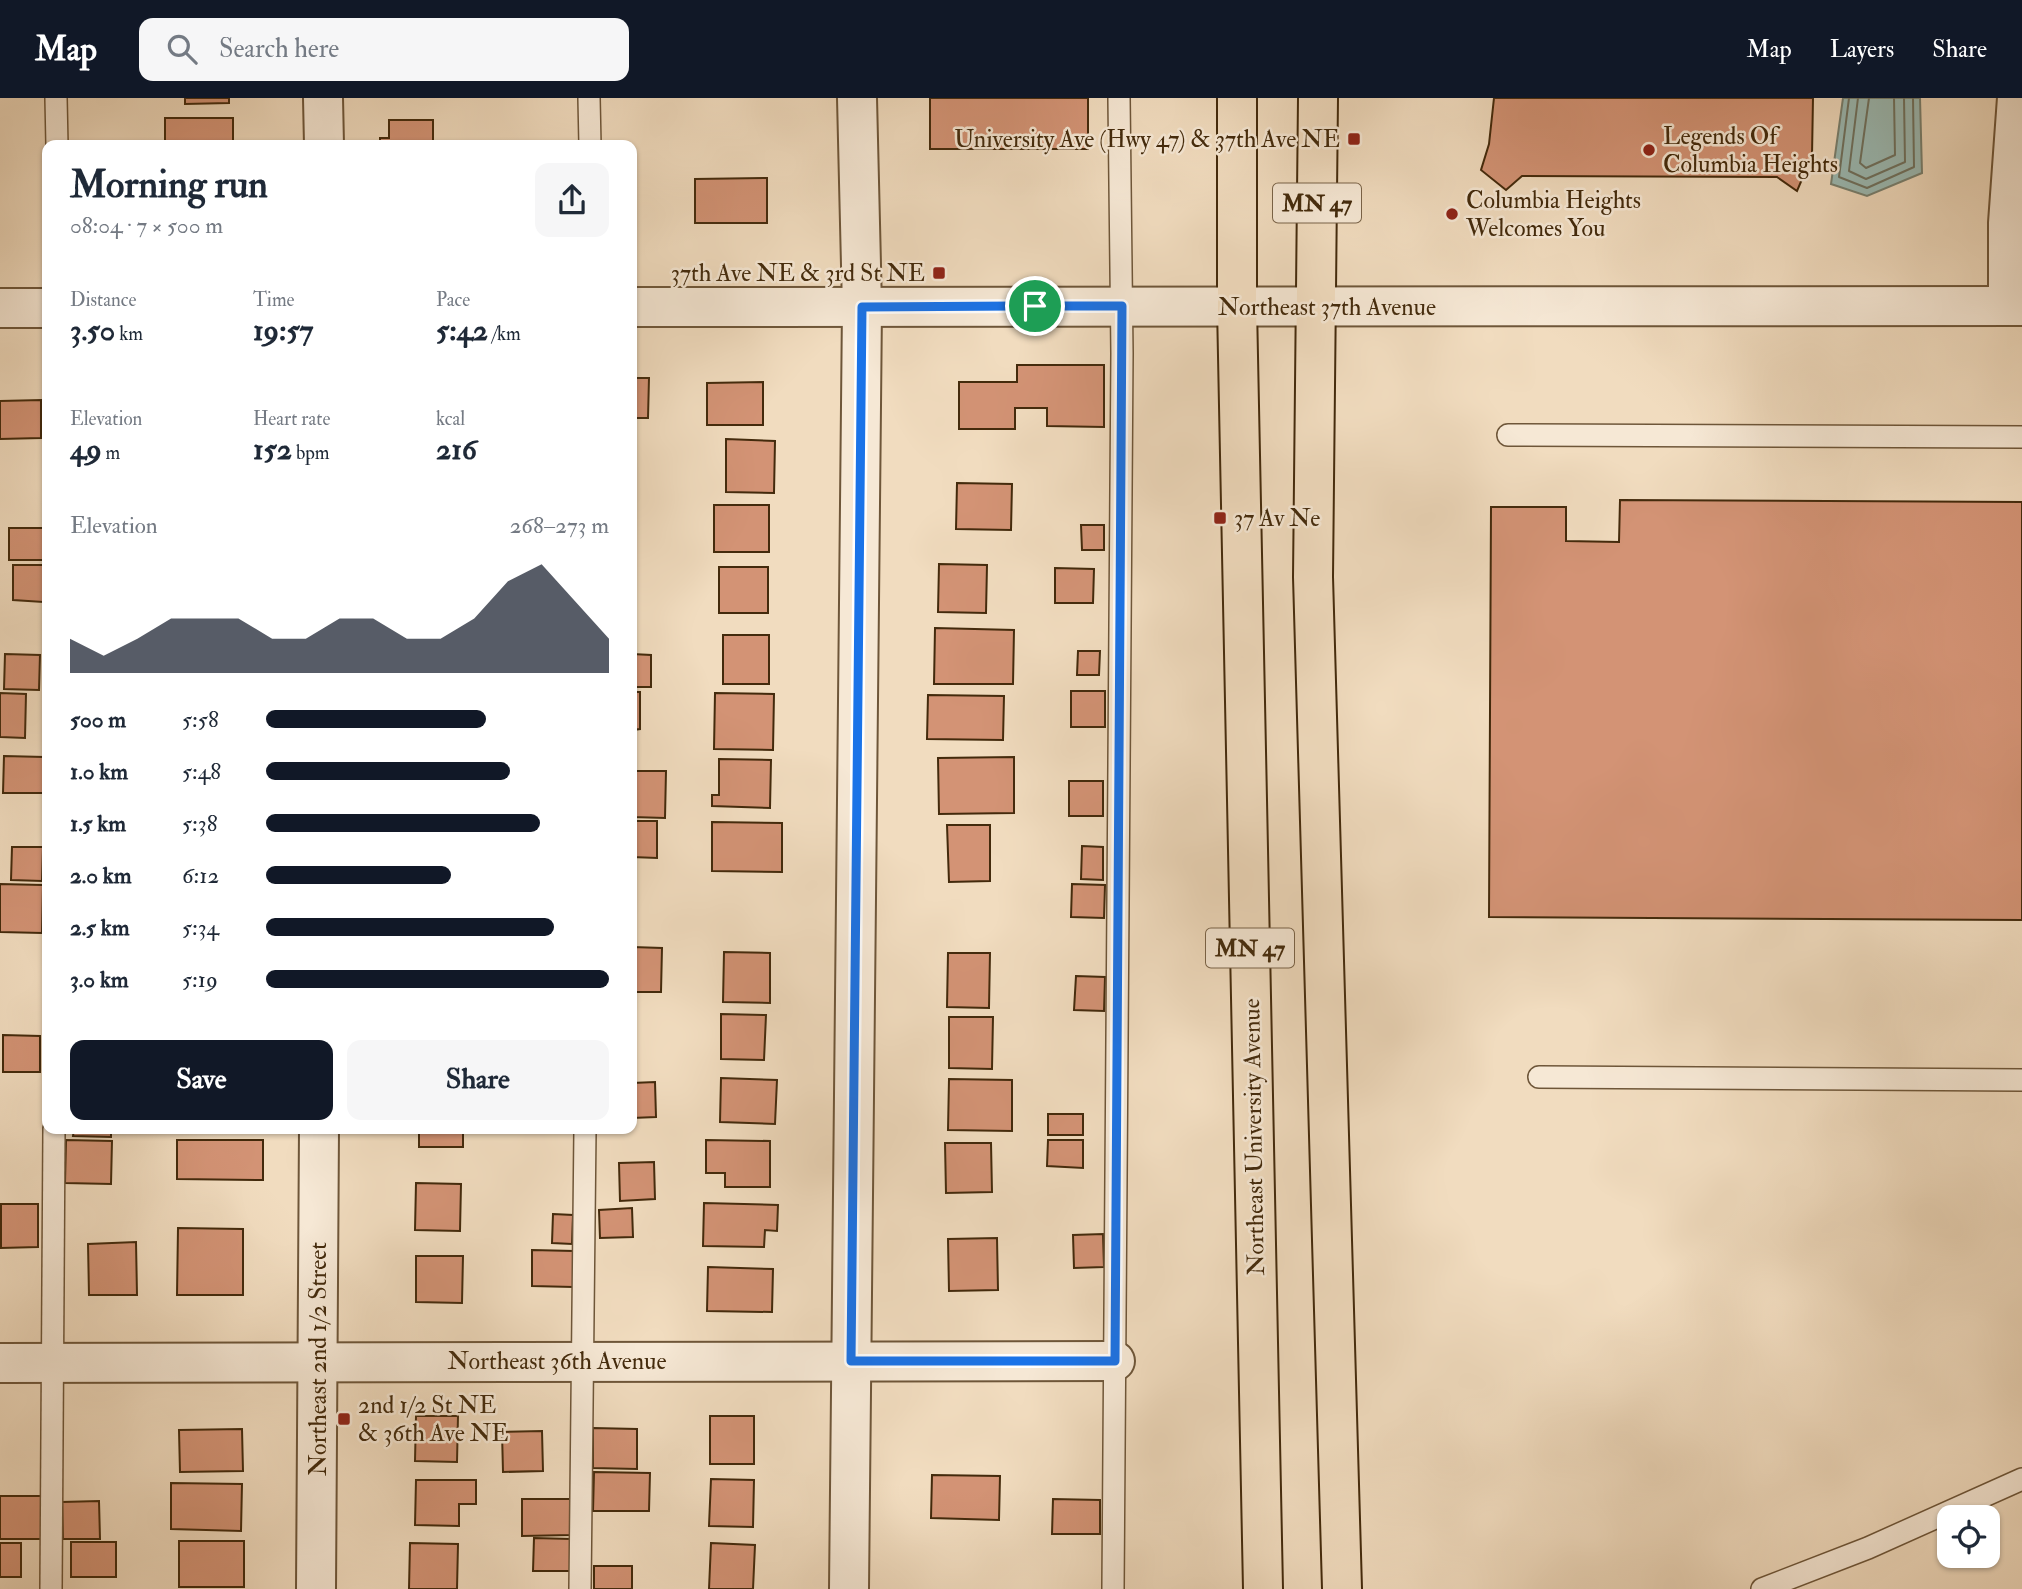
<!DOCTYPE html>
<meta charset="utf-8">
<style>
:root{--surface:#fff;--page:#f6f6f7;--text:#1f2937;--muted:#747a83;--accent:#111827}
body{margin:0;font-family:"IM FELL Double Pica",serif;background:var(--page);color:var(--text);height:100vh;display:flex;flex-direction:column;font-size:26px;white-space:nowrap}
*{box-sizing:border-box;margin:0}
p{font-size:23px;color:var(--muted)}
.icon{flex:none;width:38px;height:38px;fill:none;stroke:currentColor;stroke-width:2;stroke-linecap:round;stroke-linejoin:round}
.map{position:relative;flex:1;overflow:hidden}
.drawer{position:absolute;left:42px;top:42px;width:595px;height:994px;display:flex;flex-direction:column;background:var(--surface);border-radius:14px;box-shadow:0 2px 5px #0004}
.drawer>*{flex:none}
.tools{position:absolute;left:1937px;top:1407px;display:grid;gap:14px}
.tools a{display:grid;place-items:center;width:63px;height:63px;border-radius:14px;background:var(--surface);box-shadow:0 2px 5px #0004;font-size:35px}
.pin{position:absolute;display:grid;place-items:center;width:60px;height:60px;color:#fff;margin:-30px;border:4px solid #fff;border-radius:50%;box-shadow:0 2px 7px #0007}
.round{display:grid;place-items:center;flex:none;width:74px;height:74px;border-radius:14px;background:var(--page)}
.summary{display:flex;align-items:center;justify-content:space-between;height:119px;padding:0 28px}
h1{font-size:38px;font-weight:700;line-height:52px}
.metrics{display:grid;grid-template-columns:repeat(3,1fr);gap:10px;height:119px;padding:7px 28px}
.metrics div{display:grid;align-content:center}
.metrics b{font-size:30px;font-weight:700}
.metrics small{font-size:19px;font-weight:400}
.metrics p{font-size:19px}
.chart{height:196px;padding:14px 28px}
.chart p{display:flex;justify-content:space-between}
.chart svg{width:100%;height:126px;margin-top:7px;fill:var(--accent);opacity:.7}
.cta{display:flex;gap:14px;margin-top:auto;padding:14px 28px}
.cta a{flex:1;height:80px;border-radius:14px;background:var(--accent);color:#fff;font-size:28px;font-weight:700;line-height:80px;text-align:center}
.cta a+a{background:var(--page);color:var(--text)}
ul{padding:0 28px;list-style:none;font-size:23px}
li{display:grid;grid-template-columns:112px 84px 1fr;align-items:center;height:52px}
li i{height:18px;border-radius:9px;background:var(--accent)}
header{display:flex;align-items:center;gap:42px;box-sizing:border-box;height:98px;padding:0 35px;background:var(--accent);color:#fff}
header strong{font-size:33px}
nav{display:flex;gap:38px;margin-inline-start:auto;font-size:24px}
.search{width:490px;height:63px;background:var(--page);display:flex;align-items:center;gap:18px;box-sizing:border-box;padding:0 24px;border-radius:14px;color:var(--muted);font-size:26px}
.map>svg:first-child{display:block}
.water{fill:#9bbbb5;stroke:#788171;stroke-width:2}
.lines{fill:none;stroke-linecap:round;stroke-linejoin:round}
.shore{stroke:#6f7260;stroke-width:2}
.building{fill:#d39375;stroke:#432a0c;stroke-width:2}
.service-casing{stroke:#6e5639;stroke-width:24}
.minor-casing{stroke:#6e5639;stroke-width:42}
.tertiary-casing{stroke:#6e5639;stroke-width:42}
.primary-casing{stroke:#432a0c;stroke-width:42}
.service{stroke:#f6e8d5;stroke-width:21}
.minor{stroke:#f6e8d5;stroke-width:38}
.tertiary{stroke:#f6e8d5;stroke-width:38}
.primary{stroke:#f1dcbf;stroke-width:38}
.route-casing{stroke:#fff;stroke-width:14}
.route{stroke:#1a73e8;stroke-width:9}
.poi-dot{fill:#8f2418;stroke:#f6e8d5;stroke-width:2.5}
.labels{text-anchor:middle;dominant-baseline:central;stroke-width:5;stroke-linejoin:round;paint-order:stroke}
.shield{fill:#f6e8d5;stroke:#796348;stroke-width:2}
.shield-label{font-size:23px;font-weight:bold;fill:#432a0c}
.poi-label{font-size:24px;fill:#432a0c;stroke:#f6e8d5;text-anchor:start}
.street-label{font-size:24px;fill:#432a0c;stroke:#f6e8d5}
</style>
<header>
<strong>Map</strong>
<div class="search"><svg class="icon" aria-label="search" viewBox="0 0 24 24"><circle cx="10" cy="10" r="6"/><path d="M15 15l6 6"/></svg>Search here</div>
<nav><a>Map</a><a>Layers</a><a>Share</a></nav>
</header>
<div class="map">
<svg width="2022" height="1491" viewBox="0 0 2022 1491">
<rect width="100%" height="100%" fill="#f1dcbf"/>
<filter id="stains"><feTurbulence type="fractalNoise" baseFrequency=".00286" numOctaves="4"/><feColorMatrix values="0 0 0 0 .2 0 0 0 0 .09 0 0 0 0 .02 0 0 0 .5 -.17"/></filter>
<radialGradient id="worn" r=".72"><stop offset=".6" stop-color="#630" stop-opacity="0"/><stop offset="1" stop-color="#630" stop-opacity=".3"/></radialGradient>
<polygon class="water" points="1843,0 1920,0 1922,75 1867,98 1831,86"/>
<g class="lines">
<g class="shore">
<polyline points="1849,0 1839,79 1867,90 1914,69 1913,0"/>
<polyline points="1858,0 1849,73 1866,81 1905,64 1904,0"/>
<polyline points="1869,0 1860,65 1866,70 1895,57 1894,0"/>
</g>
</g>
<g class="building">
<polygon points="185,0 229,0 229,5 185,6"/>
<rect x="930" y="0" width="158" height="51"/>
<polygon points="1494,0 1813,0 1812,58 1797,93 1777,79 1522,78 1506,92 1481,72 1489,46"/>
<rect x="165" y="20" width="68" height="27"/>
<polygon points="389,22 433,22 433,47 380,47 380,40 389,40"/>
<polygon points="767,80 767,125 695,125 695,81"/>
<polygon points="1017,267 1104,267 1104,329 1047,328 1047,310 1015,310 1015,331 959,331 959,284 1017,284"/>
<polygon points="632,280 649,280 648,320 632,320"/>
<polygon points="763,284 763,327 707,327 707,285"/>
<polygon points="41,302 41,340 0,341 0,303"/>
<polygon points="726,341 775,343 774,395 726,394"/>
<polygon points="957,385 1012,386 1011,432 956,431"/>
<polygon points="1620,402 2022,404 2022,822 1489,819 1491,409 1566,409 1566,443 1619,444"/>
<rect x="714" y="407" width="55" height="47"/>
<polygon points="1081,427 1104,427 1104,452 1082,452"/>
<rect x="9" y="430" width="37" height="32"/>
<polygon points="632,464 636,464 635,500 632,499"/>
<polygon points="939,466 987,467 986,515 938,514"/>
<polygon points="13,467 44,467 43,504 13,502"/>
<rect x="719" y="469" width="49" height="46"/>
<polygon points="1055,470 1094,471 1093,505 1055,505"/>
<polygon points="935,530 1014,532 1013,586 934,586"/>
<rect x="723" y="537" width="46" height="49"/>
<polygon points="1078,553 1100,553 1099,577 1077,577"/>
<polygon points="5,556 40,557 39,592 4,591"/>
<polygon points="632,556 651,557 651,589 632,589"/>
<rect x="1071" y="593" width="34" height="36"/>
<polygon points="632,594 640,594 640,631 632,632"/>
<polygon points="0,595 26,596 25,640 0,639"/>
<polygon points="715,595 774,596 773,652 714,651"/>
<polygon points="928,597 1004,598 1003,642 927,641"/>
<polygon points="4,658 44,659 43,695 3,695"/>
<polygon points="1014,659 1014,715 939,716 938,660"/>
<polygon points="719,661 771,662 770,710 712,708 712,697 719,697"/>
<polygon points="632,673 666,673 665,720 632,719"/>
<rect x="1069" y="683" width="34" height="35"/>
<polygon points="632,723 657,723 657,760 632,759"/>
<polygon points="712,724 782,725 782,774 712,773"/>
<polygon points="947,727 990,727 990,783 949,784"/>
<polygon points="1082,748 1103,749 1103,782 1081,781"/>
<polygon points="12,749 43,749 42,783 11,782"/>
<polygon points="0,786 43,787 42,835 0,834"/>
<polygon points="1072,786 1105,787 1104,820 1071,819"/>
<polygon points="632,849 662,850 661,894 632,894"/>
<polygon points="724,854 770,855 770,905 723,904"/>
<polygon points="948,855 990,855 989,910 947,909"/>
<polygon points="1076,878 1105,879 1104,913 1074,912"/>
<polygon points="721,916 766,917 764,962 721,961"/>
<polygon points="949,919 993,919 992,971 949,970"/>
<polygon points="3,937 40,938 40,974 3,974"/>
<polygon points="721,980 777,982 775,1026 720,1024"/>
<polygon points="949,981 1012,982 1012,1033 948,1032"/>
<polygon points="655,984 656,1019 632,1020 632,985"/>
<rect x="1048" y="1016" width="35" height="21"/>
<polygon points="74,1031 111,1031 111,1039 73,1038"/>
<polygon points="199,1031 242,1031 242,1034 199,1032"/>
<rect x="419" y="1031" width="44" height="18"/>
<polygon points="66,1042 112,1043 111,1086 65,1085"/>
<polygon points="177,1042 263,1042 263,1082 177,1081"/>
<polygon points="706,1042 770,1043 770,1089 725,1089 725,1075 706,1075"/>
<polygon points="1048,1042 1083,1042 1083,1070 1047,1068"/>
<polygon points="945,1045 991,1045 992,1094 946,1095"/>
<polygon points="654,1064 655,1101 620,1103 619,1065"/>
<polygon points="416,1085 461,1086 460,1133 415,1132"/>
<polygon points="704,1105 778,1107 777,1133 765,1132 764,1149 703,1148"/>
<polygon points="1,1106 38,1106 38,1149 1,1150"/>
<polygon points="632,1110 633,1139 600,1140 599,1112"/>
<polygon points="553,1116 573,1117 572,1146 552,1145"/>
<polygon points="178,1130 243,1131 243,1197 177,1197"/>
<polygon points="1103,1136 1104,1169 1074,1170 1073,1137"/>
<polygon points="997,1140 998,1192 949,1193 948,1141"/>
<polygon points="136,1144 137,1197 89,1197 88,1146"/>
<polygon points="532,1152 574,1153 573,1189 532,1188"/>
<polygon points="416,1158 463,1158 462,1205 416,1204"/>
<polygon points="708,1169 773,1171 772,1214 707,1213"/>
<polygon points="416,1318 458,1318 457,1364 415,1363"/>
<rect x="710" y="1318" width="44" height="48"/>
<polygon points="593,1330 637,1331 637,1371 593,1370"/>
<polygon points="242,1331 243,1373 180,1374 179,1332"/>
<polygon points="542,1333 543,1373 503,1374 502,1334"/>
<polygon points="594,1374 650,1375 649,1413 593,1413"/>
<polygon points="932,1377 1000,1378 999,1422 931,1420"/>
<polygon points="711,1381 754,1382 753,1429 709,1428"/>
<polygon points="416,1382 476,1382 476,1406 459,1406 459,1428 415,1427"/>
<polygon points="171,1385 242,1386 241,1433 171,1431"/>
<rect x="0" y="1398" width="41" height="43"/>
<polygon points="522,1401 571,1401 572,1437 522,1438"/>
<polygon points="1053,1401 1100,1402 1100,1436 1052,1436"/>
<polygon points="99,1403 100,1441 63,1441 62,1404"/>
<polygon points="534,1440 572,1441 571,1473 533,1473"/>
<rect x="179" y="1443" width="65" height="46"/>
<rect x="71" y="1444" width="45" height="35"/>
<rect x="0" y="1445" width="21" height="34"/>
<polygon points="410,1445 458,1446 457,1491 409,1491"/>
<polygon points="711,1445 755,1447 753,1491 709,1491"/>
<rect x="594" y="1468" width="38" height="23"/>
</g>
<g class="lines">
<g class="service-casing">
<g id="service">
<polyline points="56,0 57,47"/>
<polyline points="589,0 590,47"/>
<polyline points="1508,337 2022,339"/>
<polyline points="1539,979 2022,982"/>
<polyline points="51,1491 54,1031"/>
<polyline points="580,1491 585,1031"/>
<polyline points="1113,1491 1122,255 1119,0"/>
<polyline points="1762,1491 1868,1450 2022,1381"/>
</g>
</g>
<g class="minor-casing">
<g id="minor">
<polyline points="323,0 324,47"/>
<polyline points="0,1265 1115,1263"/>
<polyline points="316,1491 319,1031"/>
<polyline points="849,1491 862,209 857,0"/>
</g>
</g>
<g class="tertiary-casing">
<g id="tertiary">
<polyline points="2008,208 2008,125 2017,0"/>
<polyline points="632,209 2022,208"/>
<polyline points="0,210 47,210"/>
</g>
</g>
<g class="primary-casing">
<g id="primary">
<polyline points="1237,0 1237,209 1263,1491"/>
<polyline points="1318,0 1313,479 1342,1491"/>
</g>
</g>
<use href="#service" class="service"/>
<use href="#minor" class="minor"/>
<use href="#tertiary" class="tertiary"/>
<use href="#primary" class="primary"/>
</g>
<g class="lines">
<g class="route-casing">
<polygon id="route" points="1035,208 1122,208 1115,1263 851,1263 862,209"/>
</g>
<use href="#route" class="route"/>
</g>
<g class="poi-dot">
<rect x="1347" y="34" width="14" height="14" rx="3.5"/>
<circle cx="1649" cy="52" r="7"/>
<circle cx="1452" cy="116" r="7"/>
<rect x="932" y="168" width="14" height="14" rx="3.5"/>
<rect x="1213" y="413" width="14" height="14" rx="3.5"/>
<rect x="337" y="1314" width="14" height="14" rx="3.5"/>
</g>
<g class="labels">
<g class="shield">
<rect x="1273" y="85.5" width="88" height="39" rx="5"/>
<rect x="1206" y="830.5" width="88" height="39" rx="5"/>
</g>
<g class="shield-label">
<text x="1317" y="105">MN 47</text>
<text x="1250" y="850">MN 47</text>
</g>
<g class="poi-label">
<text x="1663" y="38">Legends Of<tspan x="1663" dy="28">Columbia Heights</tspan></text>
<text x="1340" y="41" text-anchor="end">University Ave (Hwy 47) &amp; 37th Ave NE</text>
<text x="1466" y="102">Columbia Heights<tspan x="1466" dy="28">Welcomes You</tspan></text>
<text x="925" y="175" text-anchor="end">37th Ave NE &amp; 3rd St NE</text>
<text x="1234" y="420">37 Av Ne</text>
<text x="358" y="1307">2nd 1/2 St NE<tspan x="358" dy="28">&amp; 36th Ave NE</tspan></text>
</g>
<g class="street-label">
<text x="1327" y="209">Northeast 37th Avenue</text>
<text transform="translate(1254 1039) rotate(-91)">Northeast University Avenue</text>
<text transform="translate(318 1261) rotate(-90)">Northeast 2nd 1/2 Street</text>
<text x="557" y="1263">Northeast 36th Avenue</text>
</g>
</g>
<rect width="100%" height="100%" filter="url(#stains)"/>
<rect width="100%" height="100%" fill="url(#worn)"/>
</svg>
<div class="tools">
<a><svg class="icon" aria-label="locate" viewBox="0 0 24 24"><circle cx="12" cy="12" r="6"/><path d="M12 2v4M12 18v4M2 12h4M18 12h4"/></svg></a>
</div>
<div class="pin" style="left:1035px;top:208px;background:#1e9e55"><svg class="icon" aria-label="arrive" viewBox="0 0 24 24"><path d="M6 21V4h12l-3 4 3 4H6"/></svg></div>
<section class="drawer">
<div class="summary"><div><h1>Morning run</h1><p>08:04 · 7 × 500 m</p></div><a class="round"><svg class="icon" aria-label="share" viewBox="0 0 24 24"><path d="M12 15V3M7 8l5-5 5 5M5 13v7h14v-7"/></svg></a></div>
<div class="metrics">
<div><p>Distance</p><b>3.50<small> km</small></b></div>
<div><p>Time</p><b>19:57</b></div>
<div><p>Pace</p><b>5:42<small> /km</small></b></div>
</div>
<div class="metrics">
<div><p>Elevation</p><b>49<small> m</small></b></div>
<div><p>Heart rate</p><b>152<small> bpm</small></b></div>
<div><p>kcal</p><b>216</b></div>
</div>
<div class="chart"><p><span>Elevation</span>268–273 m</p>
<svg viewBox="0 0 160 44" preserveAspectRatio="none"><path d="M0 44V32L10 38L20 32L30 25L40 25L50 25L60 32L70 32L80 25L90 25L100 32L110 32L120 25L130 12L140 6L150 19L160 32V44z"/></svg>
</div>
<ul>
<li><b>500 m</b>5:58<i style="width:64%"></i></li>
<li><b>1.0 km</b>5:48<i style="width:71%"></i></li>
<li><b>1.5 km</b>5:38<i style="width:80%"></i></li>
<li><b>2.0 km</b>6:12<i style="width:54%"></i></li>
<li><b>2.5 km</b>5:34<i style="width:84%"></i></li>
<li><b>3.0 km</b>5:19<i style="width:100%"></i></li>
</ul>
<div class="cta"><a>Save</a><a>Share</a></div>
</section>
</div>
